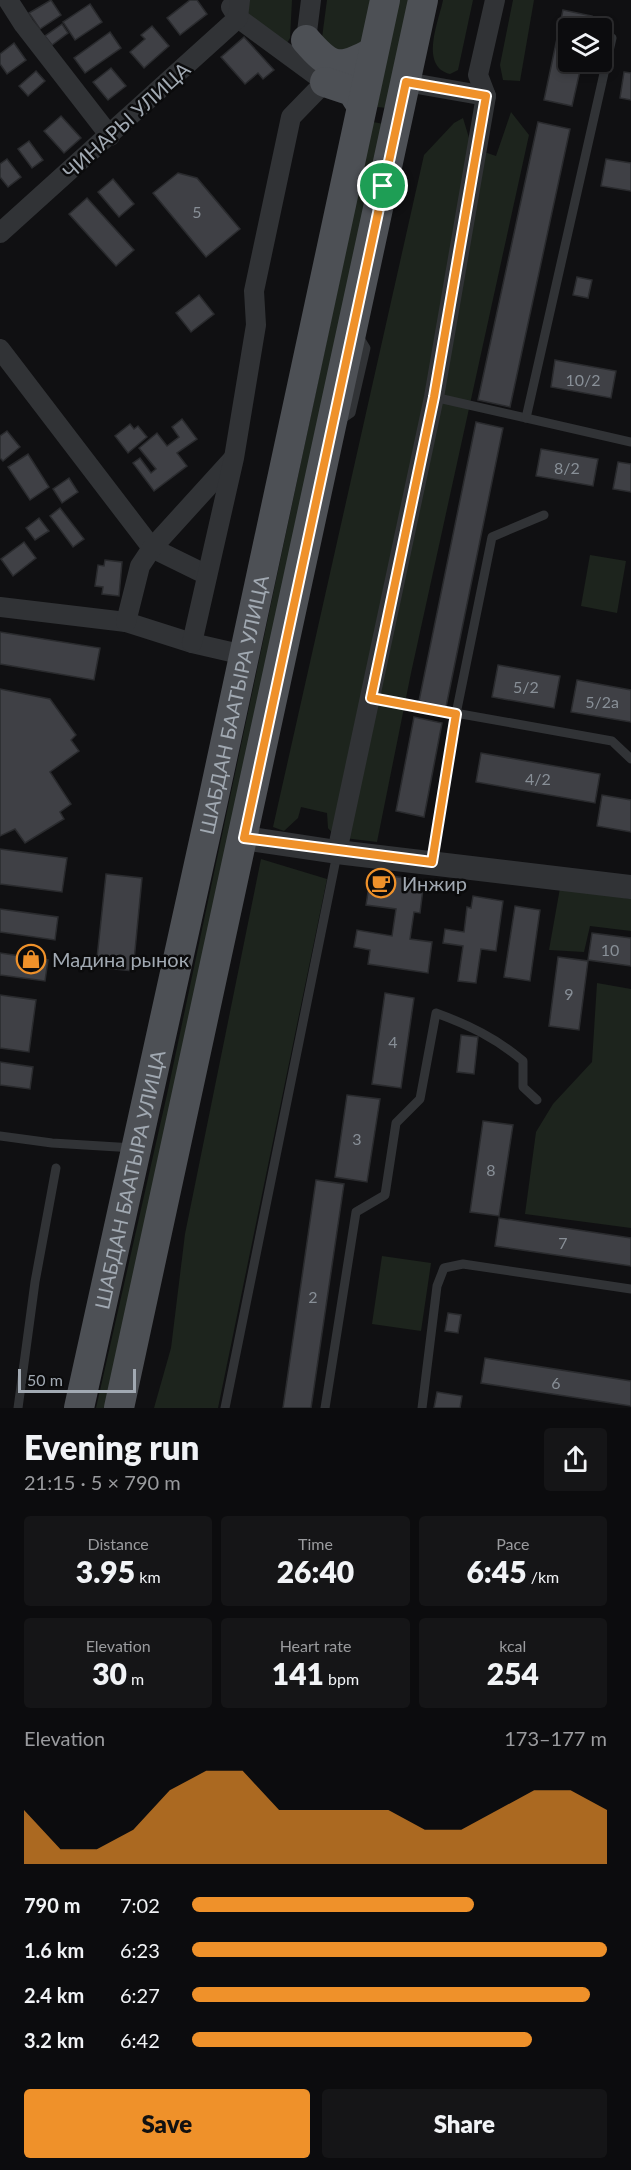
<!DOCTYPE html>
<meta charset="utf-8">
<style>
:root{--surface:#0c0c0e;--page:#151517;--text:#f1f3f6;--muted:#9a9b9e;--line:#2c2c2e;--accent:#ef912a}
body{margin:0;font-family:Lato,sans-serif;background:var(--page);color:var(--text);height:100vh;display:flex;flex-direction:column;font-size:22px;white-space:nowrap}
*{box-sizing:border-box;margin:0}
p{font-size:20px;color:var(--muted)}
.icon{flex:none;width:33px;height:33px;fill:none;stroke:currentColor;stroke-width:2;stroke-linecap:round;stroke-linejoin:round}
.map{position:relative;height:1408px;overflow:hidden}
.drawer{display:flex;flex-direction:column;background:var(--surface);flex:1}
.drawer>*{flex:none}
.buttons{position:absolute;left:558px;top:18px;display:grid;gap:12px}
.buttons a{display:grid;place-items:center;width:54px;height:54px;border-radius:6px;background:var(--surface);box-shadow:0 3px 9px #0003,0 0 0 2px var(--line);font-size:30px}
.scale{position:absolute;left:18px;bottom:15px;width:118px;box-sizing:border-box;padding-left:6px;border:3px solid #a1a9b2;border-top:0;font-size:16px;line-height:21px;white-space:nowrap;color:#a1a9b2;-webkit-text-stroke:4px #0b0b0c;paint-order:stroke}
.pin{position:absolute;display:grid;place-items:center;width:51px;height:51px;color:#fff;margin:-26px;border:3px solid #fff;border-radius:50%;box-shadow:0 2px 6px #0007}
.round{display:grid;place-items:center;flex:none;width:63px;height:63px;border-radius:6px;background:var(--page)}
.headline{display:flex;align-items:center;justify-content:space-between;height:102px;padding:0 24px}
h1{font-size:33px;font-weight:800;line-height:45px}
.figures{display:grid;grid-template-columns:repeat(3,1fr);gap:9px;height:102px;padding:6px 24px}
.figures div{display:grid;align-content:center;border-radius:6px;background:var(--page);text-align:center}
.figures b{font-size:30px;font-weight:800}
.figures small{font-size:16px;font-weight:400}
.figures p{font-size:16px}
.chart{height:168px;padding:12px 24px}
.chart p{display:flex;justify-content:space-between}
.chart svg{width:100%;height:108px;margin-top:6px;fill:var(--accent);opacity:.7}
.cta{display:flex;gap:12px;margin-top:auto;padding:12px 24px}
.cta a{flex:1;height:69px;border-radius:6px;background:var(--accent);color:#111;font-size:24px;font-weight:800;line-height:69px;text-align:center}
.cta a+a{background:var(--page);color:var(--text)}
ul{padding:0 24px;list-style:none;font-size:20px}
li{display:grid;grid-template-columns:96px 72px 1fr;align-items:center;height:45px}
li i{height:15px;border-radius:8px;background:var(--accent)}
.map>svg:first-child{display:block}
.green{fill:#1d241d}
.building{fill:#3f4045;stroke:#2a2b2e;stroke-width:1.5}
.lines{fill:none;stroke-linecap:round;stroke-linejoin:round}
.service{stroke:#313336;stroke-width:9}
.minor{stroke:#313336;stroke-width:20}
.tertiary{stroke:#313336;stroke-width:24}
.primary{stroke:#4d5055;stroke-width:30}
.route-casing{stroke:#fff;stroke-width:12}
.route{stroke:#ef912a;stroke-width:8}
.labels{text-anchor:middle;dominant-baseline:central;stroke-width:5;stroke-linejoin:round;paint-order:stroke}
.number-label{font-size:16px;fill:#888f97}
.street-label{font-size:20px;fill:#a1a9b2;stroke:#0b0b0c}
.poi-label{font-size:20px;fill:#a1a9b2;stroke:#0b0b0c;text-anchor:start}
</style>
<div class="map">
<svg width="631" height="1408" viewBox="0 0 631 1408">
<rect width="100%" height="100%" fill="#101012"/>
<g class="green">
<polygon points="243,0 292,0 290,38 286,45 273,40 243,8"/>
<polygon points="327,0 374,0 363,48 340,54 322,38"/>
<polygon points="399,0 410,0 388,108 377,107"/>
<path d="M443 0H473L458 70 450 74C419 66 439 21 443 0Z"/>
<polygon points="513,0 534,0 520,81 503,80 500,65"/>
<polygon points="511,112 529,135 411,673 377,842 336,837 328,828 327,813 301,807 298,818 284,831 273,827 424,155 454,123 463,118 472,148 496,156"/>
<polygon points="373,122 384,124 110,1408 96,1408 168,1090"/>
<polygon points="590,555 626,561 617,613 581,606"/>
<polygon points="261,859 327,879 218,1408 154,1408 171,1348 185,1234"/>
<polygon points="560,888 631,899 631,931 590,926 584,952 549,950"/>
<polygon points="597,983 631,989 631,1228 525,1214 536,1132 553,1104 592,1062"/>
<polygon points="382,1256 431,1263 421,1331 372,1324"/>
</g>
<g class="building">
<polygon points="51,0 61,15 40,29 29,13"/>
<polygon points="190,0 197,0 207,14 180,35 167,18"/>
<polygon points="90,4 102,22 75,40 63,22"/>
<polygon points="563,10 592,16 589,28 568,28 568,62 582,62 572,106 544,100"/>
<polygon points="62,24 68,33 52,45 45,36"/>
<polygon points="152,26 169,46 144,68 130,52 145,39 141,35"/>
<polygon points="110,32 121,48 85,73 74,58"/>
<polygon points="244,37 274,70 263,79 258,73 245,84 221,57"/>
<polygon points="14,43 26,60 7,74 0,64 0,54"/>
<polygon points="111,68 126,86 108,100 93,82"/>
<polygon points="36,71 45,81 28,96 19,86"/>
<polygon points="624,72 631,73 631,100 620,98"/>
<polygon points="61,116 81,138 64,153 44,131"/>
<polygon points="538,122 570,129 510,407 478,400"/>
<polygon points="29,141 43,160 32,168 18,149"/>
<polygon points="7,159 21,177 8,187 0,177 0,164"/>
<polygon points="606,159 631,163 631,191 601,186"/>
<polygon points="178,173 197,178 240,229 206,257 153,193"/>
<polygon points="113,179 134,204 119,217 98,192"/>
<polygon points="87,198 134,250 116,266 69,214"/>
<polygon points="577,277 592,280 588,298 573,295"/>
<polygon points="199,295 214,314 191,332 176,313"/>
<polygon points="555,360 616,371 611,398 551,387"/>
<polygon points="182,419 197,439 177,453 187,466 154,491 133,463 140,458 151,473 156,469 139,448 157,433 167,446 179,437 172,427"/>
<polygon points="476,422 503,428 446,707 419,701"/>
<polygon points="130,424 134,429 138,426 147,437 128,453 115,436"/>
<polygon points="7,431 20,447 3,461 0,458 0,436"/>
<polygon points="541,449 598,459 593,486 536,476"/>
<polygon points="28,454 49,487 30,500 8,467"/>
<polygon points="618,462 631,464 631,492 613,489"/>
<polygon points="69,478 78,492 62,503 53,489"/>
<polygon points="60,508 84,539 73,547 50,516"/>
<polygon points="39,518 49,531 35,540 26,528"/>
<polygon points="24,542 36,558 13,576 1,559"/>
<polygon points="105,560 122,562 119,596 102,594 103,587 95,586 98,565 104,566"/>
<polygon points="0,632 100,648 94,680 0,664"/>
<polygon points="498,665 560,676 554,708 492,697"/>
<polygon points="577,680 631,690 631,722 571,712"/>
<polygon points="0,689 50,699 76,735 71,740 79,751 50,772 71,804 60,812 64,819 25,843 15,829 0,836"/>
<polygon points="414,717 442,723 424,817 396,811"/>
<polygon points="481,753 600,774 595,803 476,782"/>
<polygon points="602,795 631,800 631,832 597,826"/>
<polygon points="0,849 67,858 62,892 0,884"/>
<polygon points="371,873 424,881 420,913 414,912 410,939 432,942 428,973 368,964 370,950 354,947 357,930 392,936 396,909 366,905"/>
<polygon points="106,874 142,878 133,971 96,967"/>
<polygon points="473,896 503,901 496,951 481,949 476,983 458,981 463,946 443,943 445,929 464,932 467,907 471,908"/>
<polygon points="515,906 540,910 530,981 504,977"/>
<polygon points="0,909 58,917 55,940 0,932"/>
<polygon points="592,933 631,938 631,966 588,960"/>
<polygon points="0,953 48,960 45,981 0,975"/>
<polygon points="558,957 588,961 579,1030 549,1026"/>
<polygon points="385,993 414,998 401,1088 372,1084"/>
<polygon points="0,995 36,1000 29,1052 0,1048"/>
<polygon points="461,1035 478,1037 474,1074 457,1072"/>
<polygon points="0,1062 33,1067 30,1089 0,1085"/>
<polygon points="347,1095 380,1099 367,1182 335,1177"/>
<polygon points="483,1121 513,1125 499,1216 470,1212"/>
<polygon points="316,1180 344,1184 311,1408 283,1408"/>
<polygon points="499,1218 631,1238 631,1266 495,1246"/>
<polygon points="448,1313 461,1315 458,1333 445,1331"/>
<polygon points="485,1358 631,1381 631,1406 481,1383"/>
<polygon points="437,1392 462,1396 460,1408 434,1408"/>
</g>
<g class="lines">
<g class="service">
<polyline points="434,397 631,442"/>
<polyline points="526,418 612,38"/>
<polyline points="339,421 351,413 366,348 358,335"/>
<polyline points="371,698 612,741 631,759"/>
<polyline points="432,863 456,714 492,537 544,515"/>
<polyline points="0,1136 52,1143 134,1148"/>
<polyline points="18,1408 35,1282 56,1168"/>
<polyline points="225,1408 337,854"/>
<path d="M325 1408 356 1212 385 1195 396 1123 420 1099 436 1013C469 1025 496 1038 523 1061V1087L537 1100"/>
<polyline points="422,1408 437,1286 444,1268 463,1264 631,1289"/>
</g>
<g class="minor">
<polyline points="8,0 24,25 110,136"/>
<polyline points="231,7 238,18 325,82"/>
<polyline points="310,49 306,40 311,0"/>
<polyline points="406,82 486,96"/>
<polyline points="0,233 238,18 240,0"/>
<polyline points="0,349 152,548 207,575"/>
<polyline points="0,607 126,622 192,643 244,655"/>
<polyline points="126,622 140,566 152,548 232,460"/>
<polyline points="192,643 234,458 256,325 254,291 291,117 325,82"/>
<polyline points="337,852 434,397 486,96 478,75 495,0"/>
</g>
<polyline class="tertiary" points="244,838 337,852 631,887"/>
<g class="primary">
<path d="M306 40C331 69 339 71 373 52"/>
<polyline points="325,82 352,91 361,105"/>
<path id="s1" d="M79 1408 212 805 385 0"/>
<polyline points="119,1408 423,0"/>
</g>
</g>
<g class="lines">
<g class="route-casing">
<polygon id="route" points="406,82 486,96 434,397 371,698 456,714 432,862 244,838"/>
</g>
<use href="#route" class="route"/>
</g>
<defs>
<g id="cafe-ring" transform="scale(1.5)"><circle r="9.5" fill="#0b0b0c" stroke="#ef912a" stroke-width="1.5"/><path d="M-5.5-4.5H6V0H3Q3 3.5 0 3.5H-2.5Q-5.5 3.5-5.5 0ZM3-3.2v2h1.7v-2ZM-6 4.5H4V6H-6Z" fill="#ef912a"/></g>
<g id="shop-ring" transform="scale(1.5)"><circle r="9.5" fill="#0b0b0c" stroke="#ef912a" stroke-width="1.5"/><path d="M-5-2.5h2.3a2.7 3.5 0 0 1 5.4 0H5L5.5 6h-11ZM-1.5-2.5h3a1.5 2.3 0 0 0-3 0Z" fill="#ef912a"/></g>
</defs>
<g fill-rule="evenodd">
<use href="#cafe-ring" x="381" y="883"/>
<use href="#shop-ring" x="31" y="959"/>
</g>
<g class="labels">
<g class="number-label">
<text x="197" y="211">5</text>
<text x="583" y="379">10/2</text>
<text x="567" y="467">8/2</text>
<text x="526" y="686">5/2</text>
<text x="602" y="701">5/2а</text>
<text x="538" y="778">4/2</text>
<text x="610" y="949">10</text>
<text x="569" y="993">9</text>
<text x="393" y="1041">4</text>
<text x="357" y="1138">3</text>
<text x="491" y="1169">8</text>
<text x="563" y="1242">7</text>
<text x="313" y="1296">2</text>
<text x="556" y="1382">6</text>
</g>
<g class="street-label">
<text transform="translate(126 120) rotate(-42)">ЧИНАРЫ УЛИЦА</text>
<text stroke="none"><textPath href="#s1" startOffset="720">ШАБДАН БААТЫРА УЛИЦА</textPath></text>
<text stroke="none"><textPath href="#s1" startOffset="234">ШАБДАН БААТЫРА УЛИЦА</textPath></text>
</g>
<g class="poi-label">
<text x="402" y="883">Инжир</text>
<text x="52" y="959">Мадина рынок</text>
</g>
</g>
</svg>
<div class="buttons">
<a><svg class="icon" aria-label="layers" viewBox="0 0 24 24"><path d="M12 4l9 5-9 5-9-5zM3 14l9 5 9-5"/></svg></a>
</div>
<div class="scale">50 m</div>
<div class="pin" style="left:383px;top:186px;background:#1e9e55"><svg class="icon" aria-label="arrive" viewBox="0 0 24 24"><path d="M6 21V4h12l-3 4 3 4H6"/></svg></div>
</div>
<section class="drawer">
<div class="headline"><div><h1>Evening run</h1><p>21:15 · 5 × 790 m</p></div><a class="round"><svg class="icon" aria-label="share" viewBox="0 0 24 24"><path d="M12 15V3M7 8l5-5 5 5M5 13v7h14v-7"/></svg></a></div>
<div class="figures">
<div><p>Distance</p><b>3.95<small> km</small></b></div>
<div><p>Time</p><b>26:40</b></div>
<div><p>Pace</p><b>6:45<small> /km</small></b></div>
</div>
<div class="figures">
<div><p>Elevation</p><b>30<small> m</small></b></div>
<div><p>Heart rate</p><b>141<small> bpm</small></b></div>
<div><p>kcal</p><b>254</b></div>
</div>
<div class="chart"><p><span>Elevation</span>173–177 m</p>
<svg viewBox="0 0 160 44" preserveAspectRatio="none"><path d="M0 44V22L10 38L20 38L30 30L40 14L50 6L60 6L70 22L80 22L90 22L100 22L110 30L120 30L130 22L140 14L150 14L160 22V44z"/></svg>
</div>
<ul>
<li><b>790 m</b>7:02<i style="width:68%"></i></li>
<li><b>1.6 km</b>6:23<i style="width:100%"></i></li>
<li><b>2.4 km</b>6:27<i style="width:96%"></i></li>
<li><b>3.2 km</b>6:42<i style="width:82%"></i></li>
</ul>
<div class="cta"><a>Save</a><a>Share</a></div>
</section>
